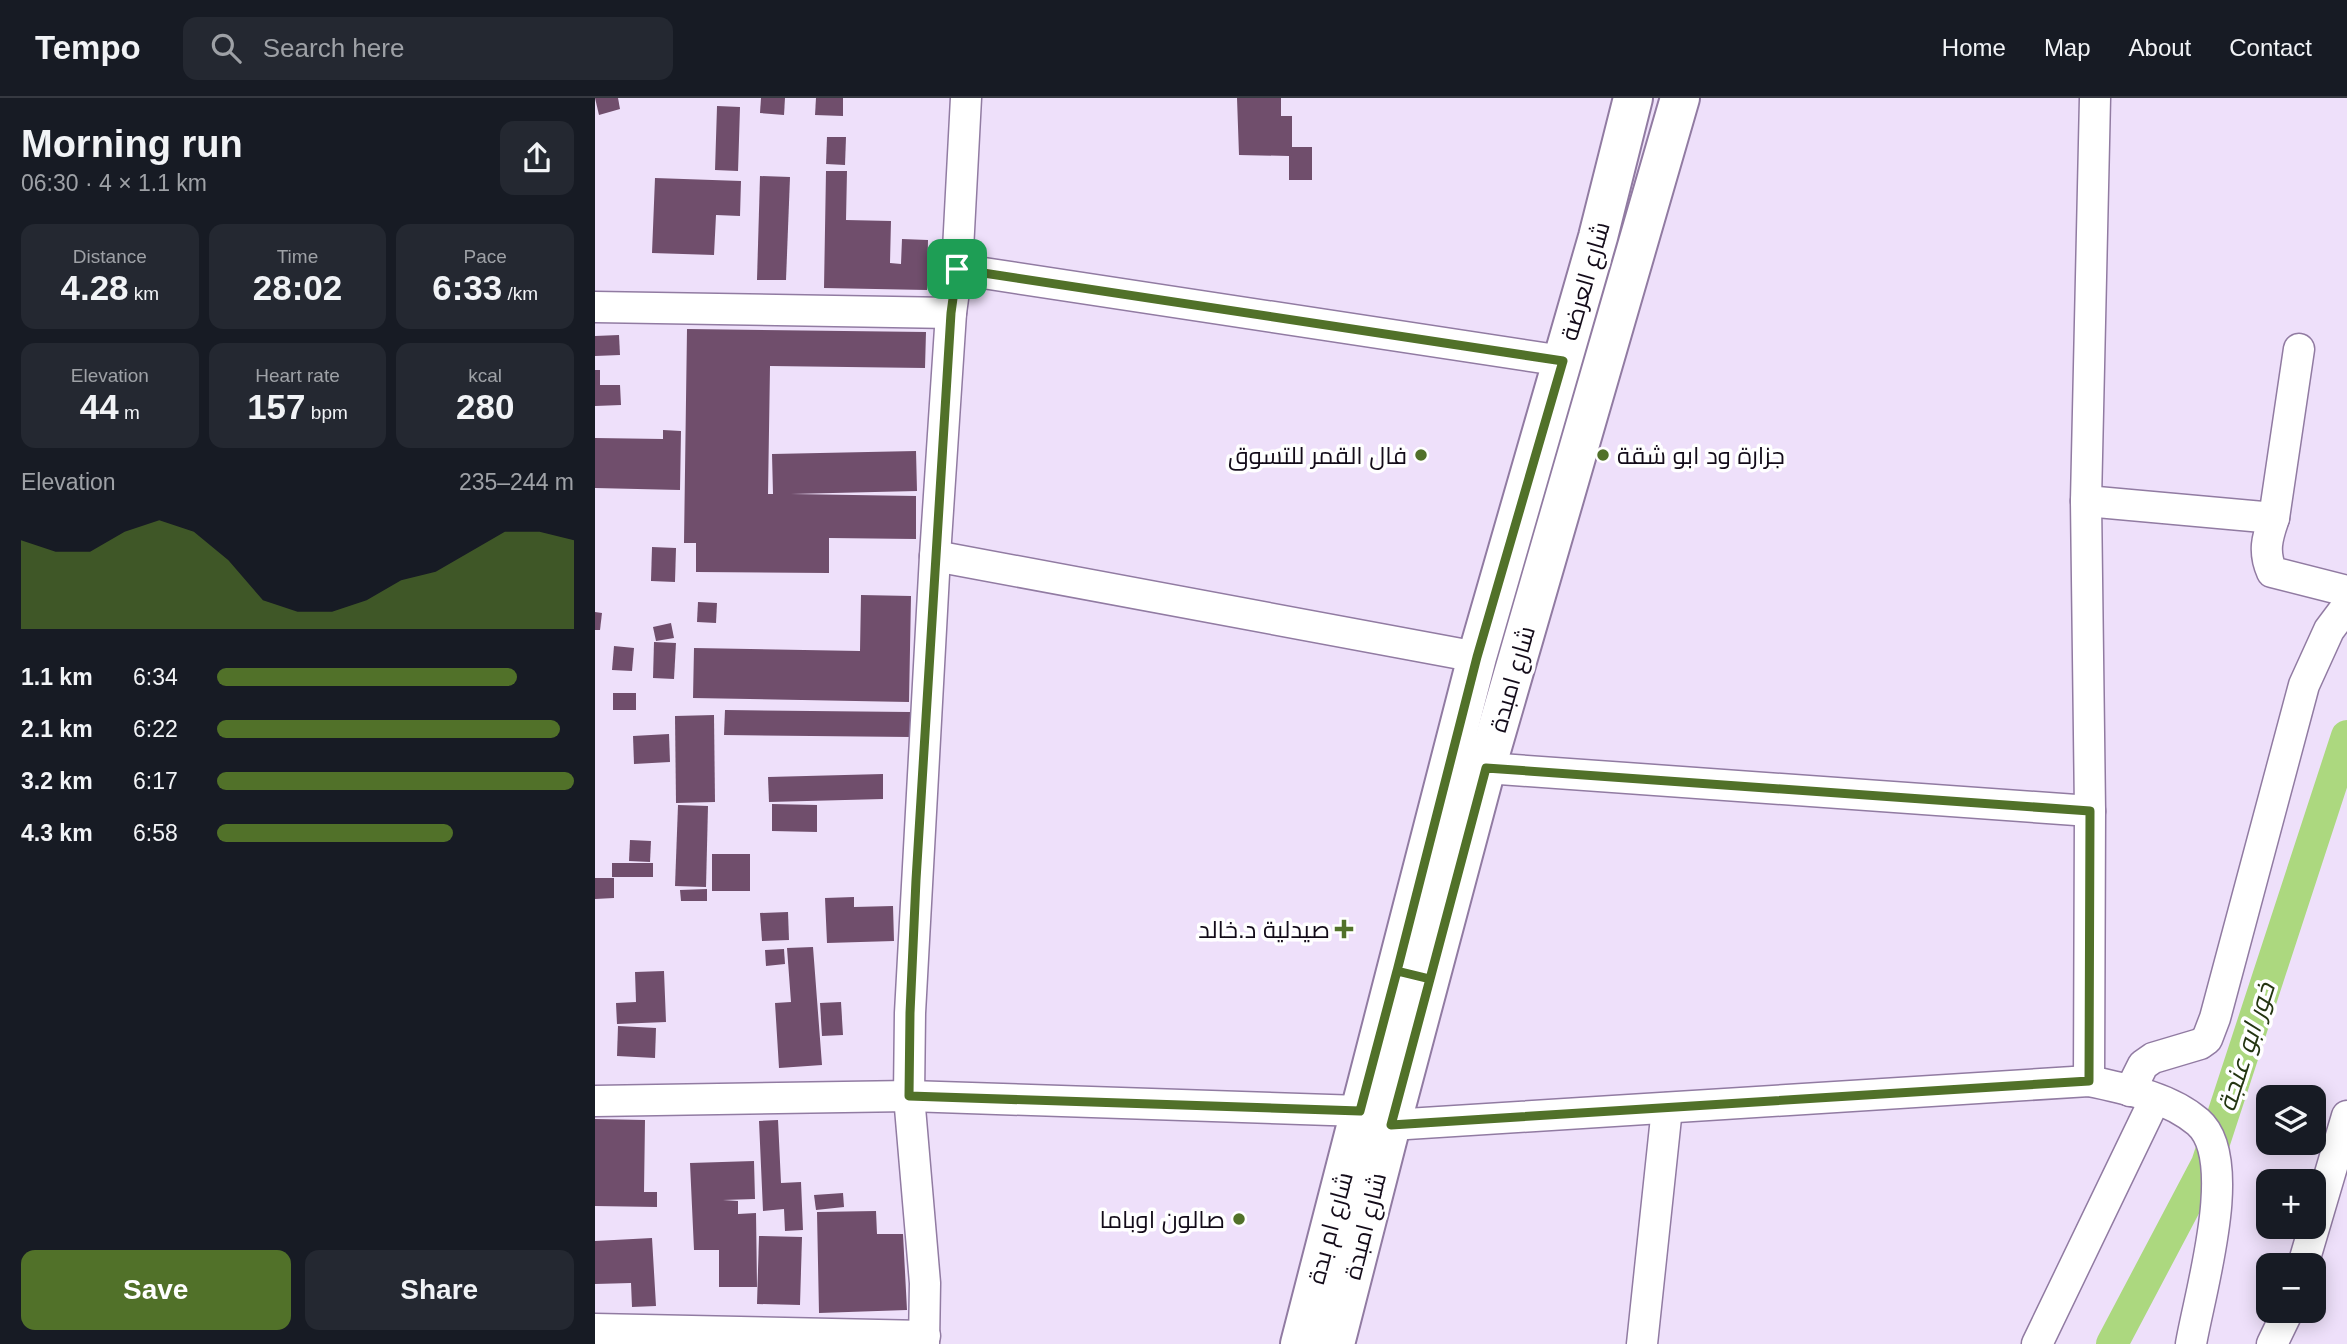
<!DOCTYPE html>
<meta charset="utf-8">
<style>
:root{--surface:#171b24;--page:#242831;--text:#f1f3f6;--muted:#9ea1a6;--line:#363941;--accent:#517129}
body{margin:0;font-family:Arial,Cairo,sans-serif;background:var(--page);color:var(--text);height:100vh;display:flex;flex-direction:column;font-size:26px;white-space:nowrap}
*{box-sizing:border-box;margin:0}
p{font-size:23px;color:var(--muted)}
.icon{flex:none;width:38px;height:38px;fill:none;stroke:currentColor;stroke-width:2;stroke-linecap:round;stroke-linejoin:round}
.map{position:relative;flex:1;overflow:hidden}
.side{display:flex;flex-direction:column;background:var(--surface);width:595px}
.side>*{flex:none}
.tools{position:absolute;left:1661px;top:987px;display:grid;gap:14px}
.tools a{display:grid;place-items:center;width:70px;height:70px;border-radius:14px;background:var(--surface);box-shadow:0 4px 18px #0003;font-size:35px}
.pin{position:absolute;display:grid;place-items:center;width:60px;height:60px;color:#fff;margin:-30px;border-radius:14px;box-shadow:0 4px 10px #0006}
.round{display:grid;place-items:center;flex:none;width:74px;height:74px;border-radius:14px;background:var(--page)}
.summary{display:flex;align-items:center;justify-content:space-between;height:119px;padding:0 21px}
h1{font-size:38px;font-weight:700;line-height:52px}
.figures{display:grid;grid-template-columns:repeat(3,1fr);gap:10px;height:119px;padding:7px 21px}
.figures div{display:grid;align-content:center;border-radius:14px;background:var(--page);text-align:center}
.figures b{font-size:35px;font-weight:700}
.figures small{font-size:19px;font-weight:400}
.figures p{font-size:19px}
.chart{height:196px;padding:14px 21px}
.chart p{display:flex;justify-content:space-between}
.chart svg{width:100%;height:126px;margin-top:7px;fill:var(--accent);opacity:.7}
.button{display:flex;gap:14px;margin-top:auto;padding:14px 21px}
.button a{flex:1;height:80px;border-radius:14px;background:var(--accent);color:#fff;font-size:28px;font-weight:700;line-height:80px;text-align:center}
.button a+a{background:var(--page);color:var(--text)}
ul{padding:0 21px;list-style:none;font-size:23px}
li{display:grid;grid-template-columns:112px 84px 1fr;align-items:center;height:52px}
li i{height:18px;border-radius:9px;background:var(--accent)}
header{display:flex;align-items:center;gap:42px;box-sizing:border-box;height:98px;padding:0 35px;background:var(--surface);border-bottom:2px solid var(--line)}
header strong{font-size:33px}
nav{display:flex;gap:38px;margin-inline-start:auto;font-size:24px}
.search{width:490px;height:63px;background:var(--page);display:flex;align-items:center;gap:18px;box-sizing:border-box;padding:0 24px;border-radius:14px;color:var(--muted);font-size:26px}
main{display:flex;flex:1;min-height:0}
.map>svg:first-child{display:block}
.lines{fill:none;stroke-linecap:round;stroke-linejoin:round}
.canal{stroke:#acd87f;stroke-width:32}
.building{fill:#704e6c}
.minor-casing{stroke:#917ba2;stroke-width:33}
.primary-casing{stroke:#917ba2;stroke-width:42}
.minor{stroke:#fff;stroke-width:30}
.primary{stroke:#fff;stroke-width:38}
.route-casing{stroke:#fff;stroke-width:14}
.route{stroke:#517129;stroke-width:9}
.poi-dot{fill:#517129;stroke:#fff;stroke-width:2.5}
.labels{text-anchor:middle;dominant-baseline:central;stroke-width:7;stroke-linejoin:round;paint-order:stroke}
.street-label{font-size:24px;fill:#130b19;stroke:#fff}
.poi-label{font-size:24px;fill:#130b19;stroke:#fff;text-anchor:end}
.water-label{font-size:26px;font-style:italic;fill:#243511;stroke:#fff}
</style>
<header>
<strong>Tempo</strong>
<div class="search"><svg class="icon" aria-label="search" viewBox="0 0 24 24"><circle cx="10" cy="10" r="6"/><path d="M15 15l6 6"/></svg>Search here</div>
<nav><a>Home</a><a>Map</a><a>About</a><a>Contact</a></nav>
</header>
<main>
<section class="side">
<div class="summary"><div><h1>Morning run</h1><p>06:30 · 4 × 1.1 km</p></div><a class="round"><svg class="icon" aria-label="share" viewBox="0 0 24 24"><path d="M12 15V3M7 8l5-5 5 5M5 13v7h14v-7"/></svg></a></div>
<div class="figures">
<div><p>Distance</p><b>4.28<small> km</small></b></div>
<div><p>Time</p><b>28:02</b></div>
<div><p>Pace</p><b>6:33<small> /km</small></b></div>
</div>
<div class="figures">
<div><p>Elevation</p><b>44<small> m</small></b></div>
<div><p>Heart rate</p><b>157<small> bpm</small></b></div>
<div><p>kcal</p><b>280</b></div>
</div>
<div class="chart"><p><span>Elevation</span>235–244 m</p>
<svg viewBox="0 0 160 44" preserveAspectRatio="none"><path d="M0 44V13L10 17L20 17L30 10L40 6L50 10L60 20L70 34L80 38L90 38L100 34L110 27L120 24L130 17L140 10L150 10L160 13V44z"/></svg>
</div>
<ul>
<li><b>1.1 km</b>6:34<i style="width:84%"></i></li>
<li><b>2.1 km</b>6:22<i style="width:96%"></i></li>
<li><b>3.2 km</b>6:17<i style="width:100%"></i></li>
<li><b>4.3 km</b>6:58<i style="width:66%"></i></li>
</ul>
<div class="button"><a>Save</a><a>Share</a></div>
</section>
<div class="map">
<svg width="1752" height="1246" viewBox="0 0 1752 1246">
<rect width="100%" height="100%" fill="#eee0fa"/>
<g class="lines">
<polyline class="canal" points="1517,1246 1612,1066 1752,638"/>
</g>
<g class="building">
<polygon points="0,0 23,0 25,11 4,17"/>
<polygon points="166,0 190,0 189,17 165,15"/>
<polygon points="221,0 248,0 248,18 220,17"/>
<polygon points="642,0 686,0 686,18 697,18 697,49 717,49 717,82 694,82 694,58 644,57"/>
<polygon points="122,8 145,9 143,73 120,72"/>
<polygon points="232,39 251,39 250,67 231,66"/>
<polygon points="231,73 252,73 251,122 296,123 295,165 306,166 307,141 333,142 332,192 229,190"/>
<polygon points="165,78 195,79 191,182 162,182"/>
<polygon points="60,80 146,83 145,118 121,117 119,157 57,155"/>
<polygon points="92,231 331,234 330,270 175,268 173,396 178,396 177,356 321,353 322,393 196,396 321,398 321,441 234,440 234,475 101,474 101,445 89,445"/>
<polygon points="24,237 25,257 0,258 0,238"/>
<polygon points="0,272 5,272 5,287 25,287 26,307 0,308"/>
<polygon points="68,332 86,333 85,392 0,390 0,340 68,341"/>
<polygon points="57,449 81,450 80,484 56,483"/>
<polygon points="266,497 316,498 314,604 98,600 99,550 265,553"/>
<polygon points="103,504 122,505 121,525 102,524"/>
<polygon points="0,514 7,515 5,532 0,532"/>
<polygon points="76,525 79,540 61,543 58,529"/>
<polygon points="59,544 81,545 79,581 58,580"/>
<polygon points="19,548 39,550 37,573 17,572"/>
<rect x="18" y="595" width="23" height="17"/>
<polygon points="130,612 315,614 315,639 129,637"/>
<polygon points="119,617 120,704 81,705 80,618"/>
<polygon points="74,636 75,664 39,666 38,638"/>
<polygon points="288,676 288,701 174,704 173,679"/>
<polygon points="177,706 222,707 222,734 177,733"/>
<polygon points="83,707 113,708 111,789 80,788"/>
<polygon points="35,742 56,743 55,764 34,763"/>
<rect x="117" y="756" width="38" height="37"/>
<rect x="17" y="765" width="41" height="14"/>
<polygon points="0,780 19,780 19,800 0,801"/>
<polygon points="112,791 112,803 86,803 85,792"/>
<polygon points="259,799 259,809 298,808 299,843 232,845 230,800"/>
<polygon points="193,814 194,842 167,843 165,815"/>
<polygon points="218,849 227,967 184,970 180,905 196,904 192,850"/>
<polygon points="189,851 190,866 171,868 170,852"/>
<polygon points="69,873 71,924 22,926 21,905 41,904 40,874"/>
<polygon points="246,904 248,937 227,938 225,905"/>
<polygon points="23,928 61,930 60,960 22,958"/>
<polygon points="0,1021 50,1022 49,1094 62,1094 62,1109 0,1108"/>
<polygon points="183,1022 186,1085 206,1084 208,1132 190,1133 189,1111 168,1113 164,1023"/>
<polygon points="159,1063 160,1101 128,1102 143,1103 143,1116 161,1115 162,1189 124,1189 124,1152 99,1152 95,1065"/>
<polygon points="248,1095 249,1109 221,1112 219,1097"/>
<polygon points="281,1113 282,1136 308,1136 312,1212 224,1215 222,1114"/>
<polygon points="164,1138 207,1139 205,1207 162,1206"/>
<polygon points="57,1140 61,1208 37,1209 36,1185 0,1186 0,1143"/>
</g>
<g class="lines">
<g class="minor-casing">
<g id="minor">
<polyline points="362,171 968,263"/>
<polyline points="0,209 356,215"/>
<path d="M1704 251 1679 420C1672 440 1668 454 1677 474L1752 493"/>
<polyline points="1491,403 1679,420"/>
<polyline points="340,458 882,559"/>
<polyline points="891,670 1495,713"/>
<polyline points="1494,983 1495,713 1491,403 1500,0"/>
<polyline points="1535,993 1548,967 1558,960 1605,946 1612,941 1620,920 1709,587 1734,532 1752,508"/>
<polyline points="0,1003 314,998 765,1013"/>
<path d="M796 1027 1494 983C1531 991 1574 999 1603 1024 1646 1061 1604 1197 1596 1246"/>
<polyline points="1708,1167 1752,1018"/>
<polyline points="0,1231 330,1238"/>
<polyline points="329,1246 330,1185 314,998 315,915 340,458 356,215 362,171 371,0"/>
<polyline points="1047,1246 1072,1010"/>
<polyline points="1442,1246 1560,1001"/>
<polyline points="1677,1246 1693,1213"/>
</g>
</g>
<g class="primary-casing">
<g id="primary">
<polyline points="705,1246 882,559 1003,139 1038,0"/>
<polyline points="740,1246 796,1027 891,670 1085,0"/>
</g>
</g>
<use href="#minor" class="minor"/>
<use href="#primary" class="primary"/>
</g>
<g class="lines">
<g class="route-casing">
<polyline id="route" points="362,171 356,215 321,782 315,915 314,998 765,1013 802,873 835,881 796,1027 1494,983 1495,713 891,670 835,881 802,873 882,559 968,263 362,171"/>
</g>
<use href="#route" class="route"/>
</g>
<g class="poi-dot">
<circle cx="826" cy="357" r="7"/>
<circle cx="1008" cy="357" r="7"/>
<path d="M745.5 820.5h7v7h7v7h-7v7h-7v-7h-7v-7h7z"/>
<circle cx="644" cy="1121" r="7"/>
</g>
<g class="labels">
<g class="street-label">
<text transform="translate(990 183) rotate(-74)">شارع العرضة</text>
<text transform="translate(917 581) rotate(-74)">شارع امبدة</text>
<text transform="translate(770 1128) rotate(-76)">شارع امبدة</text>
<text transform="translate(735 1130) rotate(-75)">شارع ام بدة</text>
</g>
<g class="poi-label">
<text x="812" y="357">فال القمر للتسوق</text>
<text x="1022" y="357" text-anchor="start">جزارة ود ابو شقة</text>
<text x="735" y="831">صيدلية د.خالد</text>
<text x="630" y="1121">صالون اوباما</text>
</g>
<g class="water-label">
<text transform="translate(1651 949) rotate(-72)">خور ابو عنجة</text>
</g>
</g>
</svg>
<div class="tools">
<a><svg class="icon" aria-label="layers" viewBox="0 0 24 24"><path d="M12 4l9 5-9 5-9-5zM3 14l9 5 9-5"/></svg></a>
<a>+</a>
<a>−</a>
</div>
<div class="pin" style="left:362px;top:171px;background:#1e9e55"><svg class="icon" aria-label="arrive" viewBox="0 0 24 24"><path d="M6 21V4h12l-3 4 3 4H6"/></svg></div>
</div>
</main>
